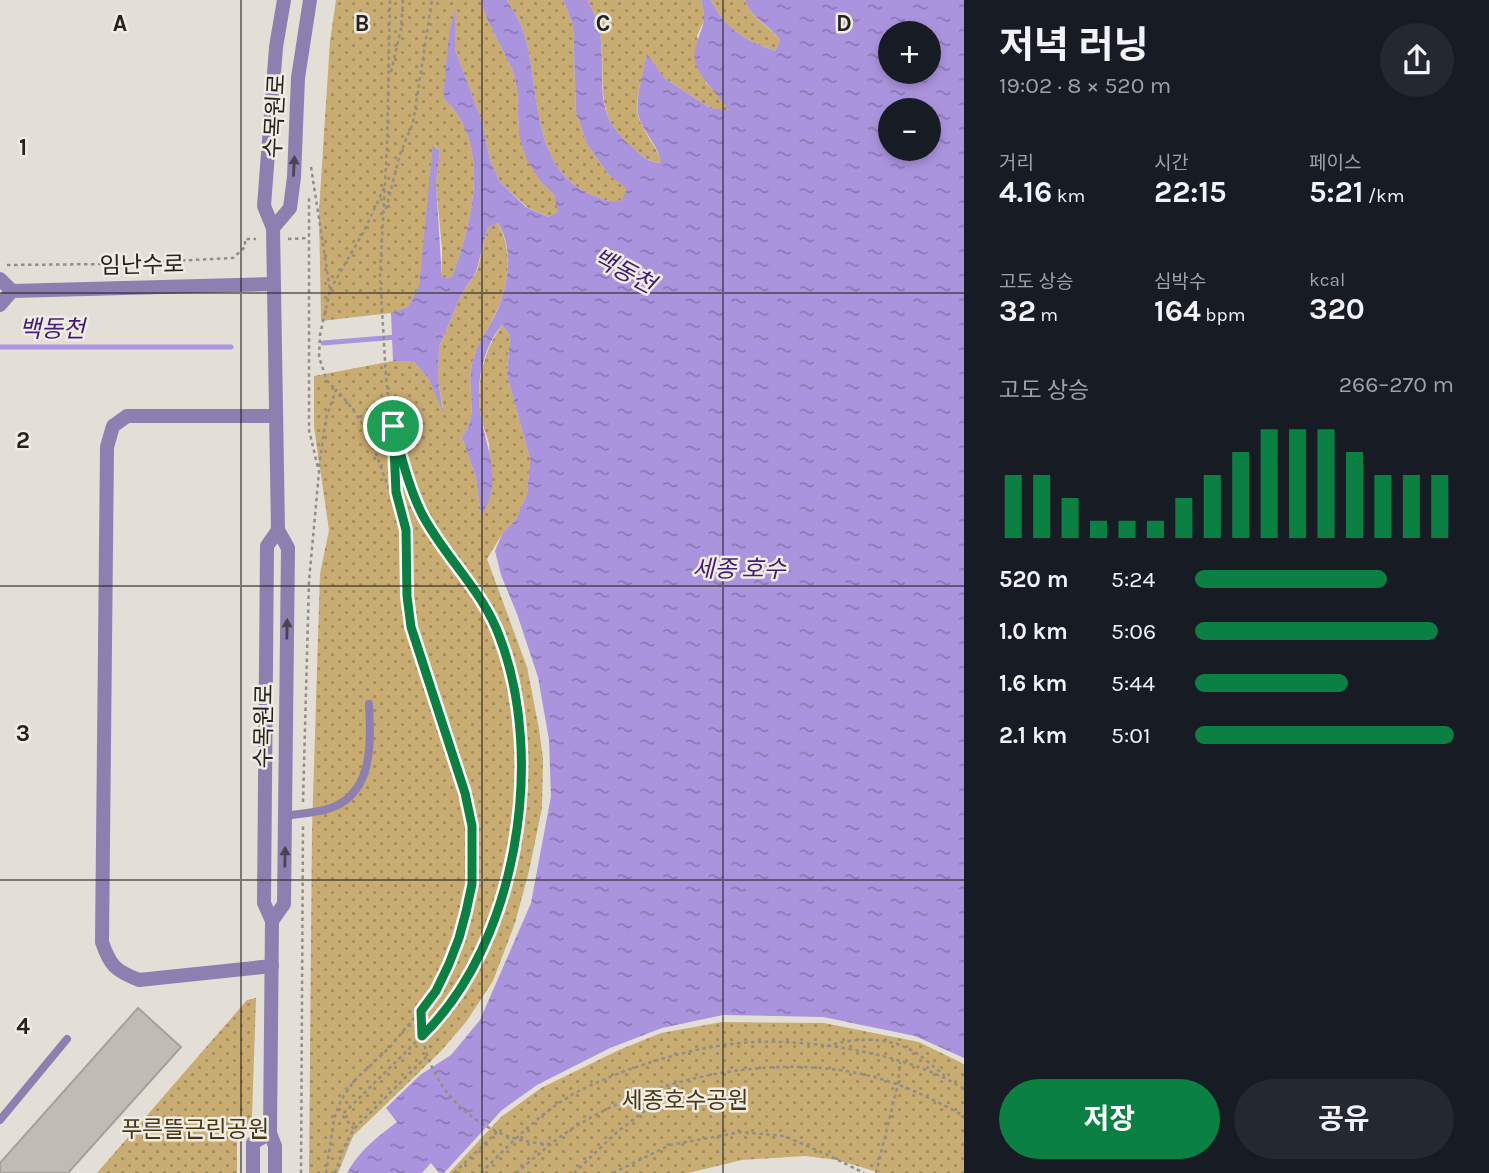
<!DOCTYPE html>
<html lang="ko">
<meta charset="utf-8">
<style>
:root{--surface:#171b24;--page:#242831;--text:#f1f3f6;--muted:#9ea1a6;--accent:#0b8043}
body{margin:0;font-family:Karla,"Noto Sans KR",sans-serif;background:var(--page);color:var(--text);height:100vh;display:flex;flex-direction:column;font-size:26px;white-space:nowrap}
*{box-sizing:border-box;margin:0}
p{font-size:23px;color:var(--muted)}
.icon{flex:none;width:38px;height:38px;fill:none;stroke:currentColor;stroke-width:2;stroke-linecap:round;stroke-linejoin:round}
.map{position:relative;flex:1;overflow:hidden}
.panel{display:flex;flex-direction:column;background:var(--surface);width:525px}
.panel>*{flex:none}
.fabs{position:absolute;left:878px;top:21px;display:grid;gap:14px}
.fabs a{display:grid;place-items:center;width:63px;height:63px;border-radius:50%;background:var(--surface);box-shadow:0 4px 10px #0003;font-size:35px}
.pin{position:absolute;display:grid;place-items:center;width:60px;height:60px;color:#fff;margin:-30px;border:4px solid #fff;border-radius:50%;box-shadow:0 2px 7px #0007}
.round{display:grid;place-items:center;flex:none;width:74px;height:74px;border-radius:37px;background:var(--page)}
.head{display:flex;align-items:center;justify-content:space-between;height:119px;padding:0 35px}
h1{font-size:38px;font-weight:700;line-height:52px}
.stats{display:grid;grid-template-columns:repeat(3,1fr);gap:10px;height:119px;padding:7px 35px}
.stats div{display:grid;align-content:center}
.stats b{font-size:30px;font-weight:700}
.stats small{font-size:19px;font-weight:400}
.stats p{font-size:19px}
.chart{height:196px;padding:14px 35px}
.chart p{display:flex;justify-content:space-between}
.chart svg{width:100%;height:126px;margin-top:7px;stroke:var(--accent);stroke-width:6}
.action{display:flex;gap:14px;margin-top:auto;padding:14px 35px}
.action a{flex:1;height:80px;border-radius:42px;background:var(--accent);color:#fff;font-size:28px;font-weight:700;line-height:80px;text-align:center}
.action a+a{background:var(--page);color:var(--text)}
ul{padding:0 35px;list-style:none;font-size:23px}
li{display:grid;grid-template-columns:112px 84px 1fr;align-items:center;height:52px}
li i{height:18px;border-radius:9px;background:var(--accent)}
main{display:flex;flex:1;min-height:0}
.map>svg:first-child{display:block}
.grass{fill:url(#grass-dots)}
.water{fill:url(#water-ripples);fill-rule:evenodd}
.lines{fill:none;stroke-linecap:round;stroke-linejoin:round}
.stream{stroke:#ab94de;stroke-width:5}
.building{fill:#c0bcb3;stroke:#a5a198;stroke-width:2}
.path{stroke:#918d87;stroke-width:2.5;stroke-dasharray:3.5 3.5;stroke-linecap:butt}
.service{stroke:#8e7fb1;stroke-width:8}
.minor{stroke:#8e7fb1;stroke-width:14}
.tertiary{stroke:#8e7fb1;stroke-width:14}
.oneway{fill:#4a4353}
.route-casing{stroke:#fff;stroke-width:14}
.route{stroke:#0b8043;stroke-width:9}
.grid{fill:none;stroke:#252320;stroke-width:2;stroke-opacity:0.55}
.labels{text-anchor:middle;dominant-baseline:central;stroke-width:5;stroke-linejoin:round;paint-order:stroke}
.street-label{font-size:23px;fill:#252320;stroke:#f1ece3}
.park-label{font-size:23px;fill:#473815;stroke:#f1ece3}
.water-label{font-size:24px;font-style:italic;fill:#421d72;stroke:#f1ece3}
.grid-label{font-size:23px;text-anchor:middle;font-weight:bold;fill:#252320;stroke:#f1ece3;stroke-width:5;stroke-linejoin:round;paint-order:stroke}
</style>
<main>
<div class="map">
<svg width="964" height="1173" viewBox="0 0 964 1173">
<defs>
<pattern id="grass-dots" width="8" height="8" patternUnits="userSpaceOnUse" patternTransform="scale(1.75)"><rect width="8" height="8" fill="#c8ac72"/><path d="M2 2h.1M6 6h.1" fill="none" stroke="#a28c5d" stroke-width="1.8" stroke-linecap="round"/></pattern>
<pattern id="water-ripples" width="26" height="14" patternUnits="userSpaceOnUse" patternTransform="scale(1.75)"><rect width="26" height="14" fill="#ab94de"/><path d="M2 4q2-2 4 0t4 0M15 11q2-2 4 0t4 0" fill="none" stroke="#8b78b4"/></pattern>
</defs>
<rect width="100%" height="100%" fill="#e4dfd6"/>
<g class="grass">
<path d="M336 0H481L486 17 513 71 517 89 519 136 540 181 554 195 559 212 548 217 527 207 500 182 490 160 482 122 455 49 454 13 443 98C493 144 472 222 452 277L442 278V250L436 184 440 151 434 145 419 287 408 307 391 313 321 321 319 211 330 41Z"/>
<path d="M507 0H563L573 26 576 112 587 144 608 174 628 189 623 200C610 203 604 200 592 195 529 169 541 87 524 34 521 22 513 11 507 0Z"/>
<path d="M588 0H701L705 18 697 36 706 83 720 97 729 111 710 108 664 78 647 55C644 70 636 96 637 111 640 130 657 145 662 163 647 162 641 155 630 146 593 114 606 82 601 41 599 26 594 13 588 0Z"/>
<path d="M711 0H745C750 17 769 26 780 40L775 51C746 41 724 28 711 0Z"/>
<path d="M497 222C513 250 510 281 497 310 489 329 476 344 472 364 466 392 480 413 462 437L476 478 481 515C483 496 491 461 489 444 487 435 483 427 481 418 475 387 483 350 502 325L510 335 507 375 530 459 527 494 516 519 502 534 487 559 527 667 539 729 543 759 542 808 529 871 515 923 493 981 466 1022 441 1051 353 1136 338 1173H309L312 830 320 574 329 530 314 427V376L393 361 414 362 428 378 443 409 438 379 439 347 461 295 477 271 488 227Z"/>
<polygon points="256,998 252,1117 237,1140 237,1173 97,1173 247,1000"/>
<polygon points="722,1022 824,1023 919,1042 964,1064 964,1173 881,1173 837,1160 805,1156 742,1160 688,1173 449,1173 501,1117 541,1088 619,1050 661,1033"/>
</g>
<path class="water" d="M481 0H507C513 11 521 22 524 34 541 87 529 169 592 195 604 200 610 203 622 200L627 189 608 174 587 144 576 112 573 26 563 0H588C594 13 600 27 601 42 605 88 593 114 633 148 643 157 648 162 661 163 659 145 642 132 638 114 635 100 644 69 647 54L664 78 710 108 728 110C719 94 703 83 696 65 690 48 704 31 704 17 704 11 702 5 701 0H711C724 28 746 41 775 51L780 40C769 25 750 17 745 0H964V1058L915 1036 823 1017 723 1015 662 1028 610 1048 537 1085 502 1110 444 1173H439L431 1163 422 1173H347C361 1149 375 1139 397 1122L386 1108 420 1075 451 1055 480 1020 531 903 551 796 549 740 538 677 517 614 501 575 495 551 502 534 516 519 527 494 530 459 507 375 510 335 502 325C482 348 475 387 481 417 488 455 503 480 481 516L476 478 462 437C480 413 466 392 472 364 476 344 489 329 497 311 509 282 514 250 498 223L488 227 476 272 461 295 439 347 438 379 443 412 428 378 414 362 393 361 391 313 408 307 419 286 433 145 440 151 436 184 442 278 452 277C472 222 493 144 443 98L449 34 455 9V49L482 122 490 160 500 182 526 207 548 217 558 212 554 195 540 181 526 158 519 136 517 89 513 71 486 17ZM891 33H929V72H891ZM891 110H929V149H891Z"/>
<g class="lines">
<g class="stream">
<polyline points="323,343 397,337"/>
<polyline points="0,347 231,347"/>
</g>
</g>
<polygon class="building" points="138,1008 181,1047 68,1173 0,1173 0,1163"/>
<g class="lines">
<g class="path">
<polyline points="391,72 401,29 403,0"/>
<polyline points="311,167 330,290 320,335 319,357 327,381 336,390"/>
<polyline points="386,209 400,154 413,123 432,0"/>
<polyline points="288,239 309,238"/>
<polyline points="7,265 111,264 233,258 245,247 245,239 256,239"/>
<polyline points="330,290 364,231 384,188"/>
<path d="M319 467 326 418 336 390C376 429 380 476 403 524"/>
<polyline points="303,802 309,581 319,472 309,430 309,195"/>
<path d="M421 1011C418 1084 478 1142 550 1144"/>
<path d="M827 1046C856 1037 893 1036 919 1055 928 1061 936 1069 945 1076"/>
<polyline points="354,1129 342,1115 440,1018 467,974 489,935 505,888 519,819 522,769 518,709 505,653 500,635 485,607 421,513 406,475 395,436"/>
<polyline points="301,1173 303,826"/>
<polyline points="326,1173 334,1119 341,1100 354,1081 391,1046 436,991 459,938 472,884 472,826 465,793 411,627 407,596 406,530 396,492 395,450 386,378 380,275 387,147 390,0"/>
<polyline points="335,1173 343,1149 354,1129 427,1056"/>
<polyline points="454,1173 497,1132"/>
<path d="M481 1173C511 1143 541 1111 579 1091 628 1066 704 1043 758 1042 822 1040 911 1055 964 1089"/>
<path d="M516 1173C534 1158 551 1143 570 1130 651 1077 772 1053 866 1075 901 1083 933 1099 964 1116"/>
<polyline points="574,1173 617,1132 681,1083"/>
<polyline points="613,1173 670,1145 741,1132 784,1136 828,1155 864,1173"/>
<polyline points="876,1173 898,1084 900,1062"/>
</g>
<g class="service">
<path d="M286 816C298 814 311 813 324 810 374 798 371 744 369 704"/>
<polyline points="0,1120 67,1039"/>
</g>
<path class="minor" d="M272 966 139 980C116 971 110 966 102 942L107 447 113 426 127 416H276"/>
<g class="tertiary">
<polyline points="273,228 290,208 294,177 298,78 310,0"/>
<polyline points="0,279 12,291"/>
<polyline points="0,305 12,291 272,284"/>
<polyline points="272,921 284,904 288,548 278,530 273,228 264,206 276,47 284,0"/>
<polyline points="253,1173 253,1143 270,1133"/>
<polyline points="275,1173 275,1146 270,1133 272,921 264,903 267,546 278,530"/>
</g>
</g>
<defs><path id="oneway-solid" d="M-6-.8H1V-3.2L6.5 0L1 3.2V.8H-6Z" transform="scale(1.75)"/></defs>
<g class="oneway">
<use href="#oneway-solid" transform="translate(294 166) rotate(-87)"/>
<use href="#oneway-solid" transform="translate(287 629) rotate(-89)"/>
<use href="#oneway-solid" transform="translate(285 857) rotate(-89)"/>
</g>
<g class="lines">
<g class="route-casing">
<path id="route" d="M393 426C401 455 408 485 421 512 443 556 483 590 500 638 546 760 517 944 422 1036L421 1011 436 991 449 964 459 938 466 912 472 884V826L465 793 411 627 407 596 406 530 396 492Z"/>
</g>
<use href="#route" class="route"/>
</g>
<path class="grid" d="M241 0V1173M482 0V1173M723 0V1173M0 293H964M0 586H964M0 880H964"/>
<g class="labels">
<g class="street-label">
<text transform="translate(275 116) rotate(-87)">수목원로</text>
<text transform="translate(142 265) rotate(-1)">임난수로</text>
<text transform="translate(264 726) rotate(-89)">수목원로</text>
</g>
<g class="park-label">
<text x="685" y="1100">세종호수공원</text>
<text x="195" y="1129">푸른뜰근린공원</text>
</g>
<g class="water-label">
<text transform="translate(624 271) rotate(28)">백동천</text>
<text x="52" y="329">백동천</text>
<text x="739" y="569">세종 호수</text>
</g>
</g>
<g class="grid-label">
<text x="120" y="31">A</text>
<text x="362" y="31">B</text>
<text x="603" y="31">C</text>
<text x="844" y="31">D</text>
<text x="23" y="155">1</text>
<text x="23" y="448">2</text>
<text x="23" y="741">3</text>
<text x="23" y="1034">4</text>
</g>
</svg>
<div class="fabs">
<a>+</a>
<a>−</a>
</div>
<div class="pin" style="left:393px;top:426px;background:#1e9e55"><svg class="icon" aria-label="arrive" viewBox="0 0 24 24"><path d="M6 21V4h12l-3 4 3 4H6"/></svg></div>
</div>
<section class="panel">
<div class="head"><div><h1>저녁 러닝</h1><p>19:02 · 8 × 520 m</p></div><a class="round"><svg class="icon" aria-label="share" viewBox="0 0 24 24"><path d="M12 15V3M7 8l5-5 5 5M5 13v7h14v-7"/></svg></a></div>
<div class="stats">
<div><p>거리</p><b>4.16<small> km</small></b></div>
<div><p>시간</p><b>22:15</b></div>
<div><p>페이스</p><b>5:21<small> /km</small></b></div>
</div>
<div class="stats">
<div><p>고도 상승</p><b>32<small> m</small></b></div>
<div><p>심박수</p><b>164<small> bpm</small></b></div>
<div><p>kcal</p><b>320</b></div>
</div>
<div class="chart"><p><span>고도 상승</span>266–270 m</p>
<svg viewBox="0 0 160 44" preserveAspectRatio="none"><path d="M5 44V22M15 44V22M25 44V30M35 44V38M45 44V38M55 44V38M65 44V30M75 44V22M85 44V14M95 44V6M105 44V6M115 44V6M125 44V14M135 44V22M145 44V22M155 44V22"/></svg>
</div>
<ul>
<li><b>520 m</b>5:24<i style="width:74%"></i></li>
<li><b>1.0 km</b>5:06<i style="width:94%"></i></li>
<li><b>1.6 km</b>5:44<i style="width:59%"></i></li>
<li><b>2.1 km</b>5:01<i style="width:100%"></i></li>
</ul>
<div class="action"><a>저장</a><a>공유</a></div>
</section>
</main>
